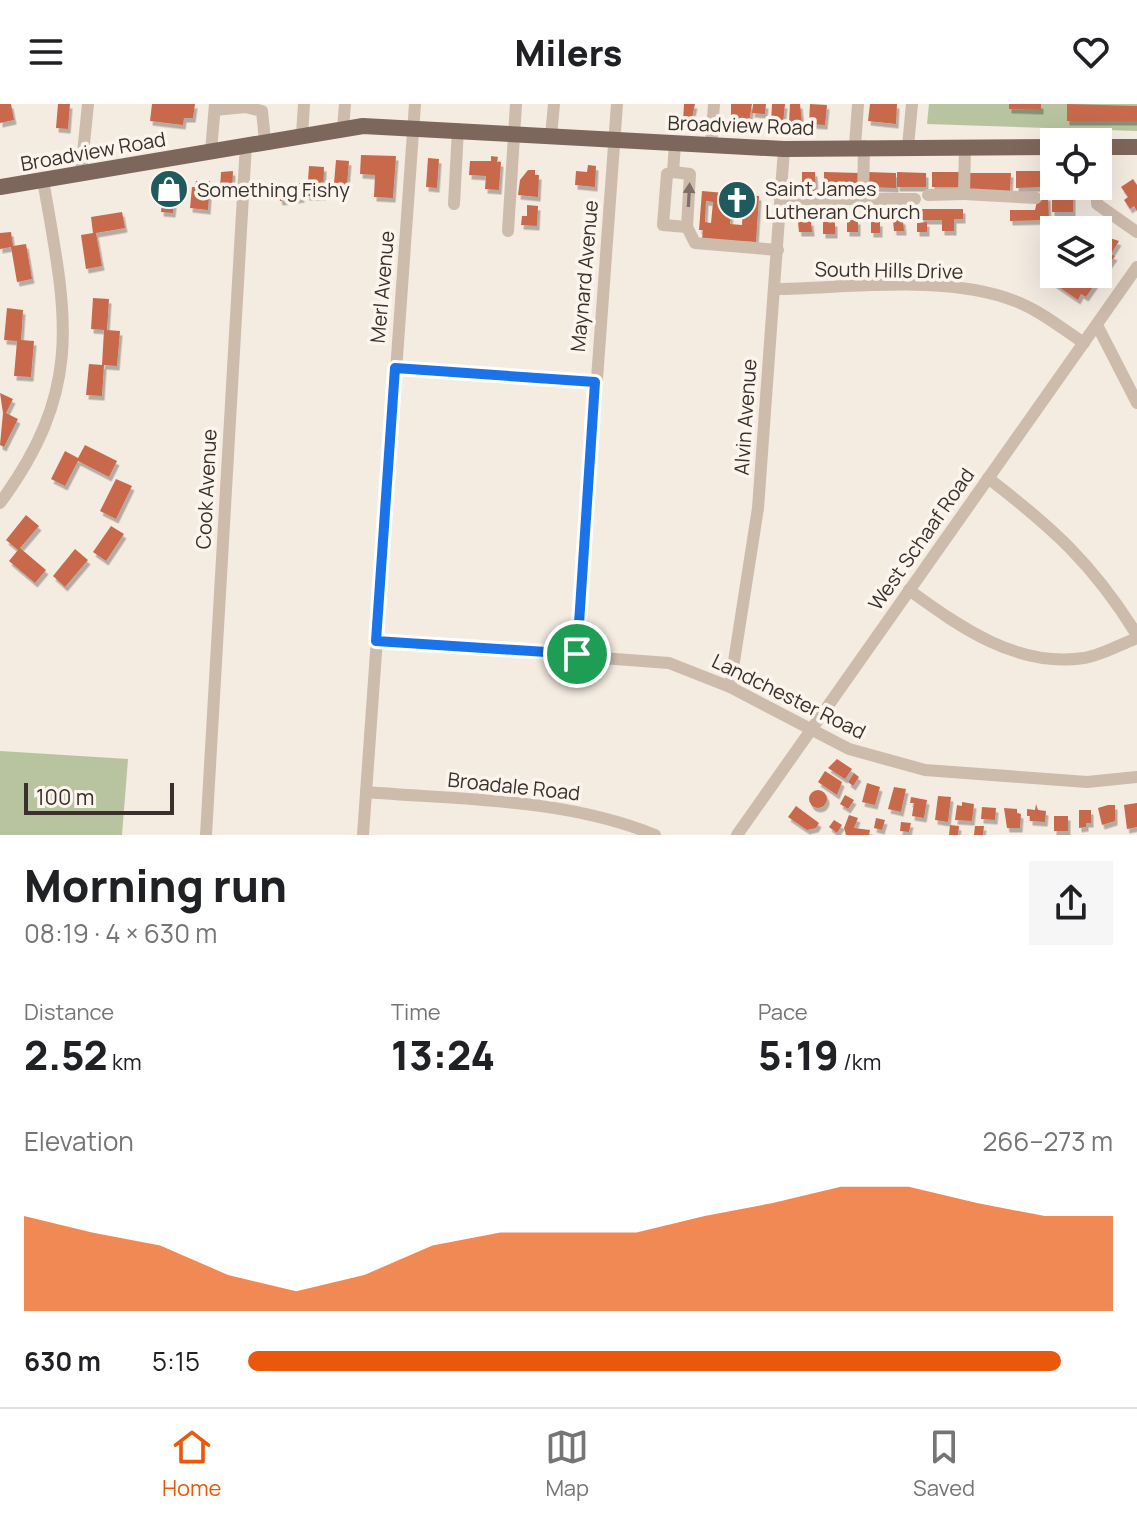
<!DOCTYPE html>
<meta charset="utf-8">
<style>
:root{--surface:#fff;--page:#f6f6f6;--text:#202124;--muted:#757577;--line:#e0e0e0;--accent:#ea580c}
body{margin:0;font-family:Manrope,sans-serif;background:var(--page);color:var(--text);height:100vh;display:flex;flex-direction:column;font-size:30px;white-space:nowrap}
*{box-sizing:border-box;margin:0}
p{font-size:26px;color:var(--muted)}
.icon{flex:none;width:44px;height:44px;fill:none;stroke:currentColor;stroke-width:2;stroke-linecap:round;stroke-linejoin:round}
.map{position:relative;height:731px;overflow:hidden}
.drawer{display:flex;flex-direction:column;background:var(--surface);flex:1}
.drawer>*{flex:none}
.tools{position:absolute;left:1040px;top:24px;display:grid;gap:16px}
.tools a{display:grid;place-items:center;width:72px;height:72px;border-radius:0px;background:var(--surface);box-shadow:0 8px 32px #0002;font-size:40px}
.scale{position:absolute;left:24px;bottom:20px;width:150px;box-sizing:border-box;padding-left:8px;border:4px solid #3b302b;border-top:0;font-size:22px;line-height:28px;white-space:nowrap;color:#3b302b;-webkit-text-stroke:6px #fbf5ee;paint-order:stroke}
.pin{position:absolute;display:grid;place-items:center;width:68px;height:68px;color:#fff;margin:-34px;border:4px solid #fff;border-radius:50%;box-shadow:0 2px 8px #0007}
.round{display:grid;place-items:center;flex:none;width:84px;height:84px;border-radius:0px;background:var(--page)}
.overview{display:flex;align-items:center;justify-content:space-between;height:136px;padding:0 24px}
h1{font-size:44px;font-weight:800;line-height:60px}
.figures{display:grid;grid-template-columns:repeat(3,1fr);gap:12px;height:136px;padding:8px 24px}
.figures div{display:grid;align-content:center}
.figures b{font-size:40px;font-weight:800}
.figures small{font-size:22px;font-weight:400}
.figures p{font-size:22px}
.chart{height:224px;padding:16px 24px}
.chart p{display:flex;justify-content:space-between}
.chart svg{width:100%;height:144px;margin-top:8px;fill:var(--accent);opacity:.7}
ul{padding:0 24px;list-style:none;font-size:26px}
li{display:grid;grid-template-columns:128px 96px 1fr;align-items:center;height:60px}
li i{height:20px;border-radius:10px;background:var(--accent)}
header{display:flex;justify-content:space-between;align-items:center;height:104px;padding:0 24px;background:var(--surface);font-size:36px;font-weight:800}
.dock{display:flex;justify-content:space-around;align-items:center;height:112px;border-top:2px solid var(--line);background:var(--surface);font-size:22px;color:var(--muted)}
.dock a{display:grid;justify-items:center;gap:4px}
.dock .selected{color:var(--accent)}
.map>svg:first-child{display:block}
.green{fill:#b8c4a0}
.building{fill:#c8694b;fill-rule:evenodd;filter:url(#shadow)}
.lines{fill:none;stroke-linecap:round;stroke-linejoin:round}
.minor{stroke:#cdbbac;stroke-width:12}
.major{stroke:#7d675c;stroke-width:16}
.oneway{fill:#7d6f65}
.route-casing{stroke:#fff;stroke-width:16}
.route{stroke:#1a73e8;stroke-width:10}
.labels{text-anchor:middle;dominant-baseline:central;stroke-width:7;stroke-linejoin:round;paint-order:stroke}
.street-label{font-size:20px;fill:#3b302b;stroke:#fbf5ee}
.poi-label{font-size:20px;fill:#3b302b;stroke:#fbf5ee;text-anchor:start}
</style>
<header><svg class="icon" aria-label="menu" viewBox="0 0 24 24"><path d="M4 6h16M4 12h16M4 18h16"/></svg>Milers<svg class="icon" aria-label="heart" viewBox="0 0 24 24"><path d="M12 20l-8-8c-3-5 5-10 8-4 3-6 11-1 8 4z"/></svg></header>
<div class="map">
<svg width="1137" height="731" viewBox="0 0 1137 731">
<defs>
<filter id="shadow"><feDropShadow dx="2.5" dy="4.5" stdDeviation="0" flood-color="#0004"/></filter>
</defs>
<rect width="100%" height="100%" fill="#f4ebe1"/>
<g class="green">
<polygon points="929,0 1137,0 1137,27 927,20"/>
<polygon points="0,647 128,655 122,731 0,731"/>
</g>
<g class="building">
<polygon points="0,0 11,0 14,16 0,19"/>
<polygon points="58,0 70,0 68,25 56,24"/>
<polygon points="152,0 195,0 193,14 184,14 183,21 150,17"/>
<polygon points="684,0 695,0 691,18 683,18"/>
<polygon points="731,0 752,0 749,19 731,16"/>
<polygon points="753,0 766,0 765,10 752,9"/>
<polygon points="772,0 785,0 783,20 771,20"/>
<polygon points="790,0 800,0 802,19 789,18"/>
<polygon points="810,0 827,1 825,21 809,20"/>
<polygon points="870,0 897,0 896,20 868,17"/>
<polygon points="1009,0 1041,0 1041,6 1009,5"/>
<polygon points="1067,0 1137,2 1137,17 1067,17"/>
<polygon points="361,51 396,52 393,94 374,93 375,71 360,70"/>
<polygon points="491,52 498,53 497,58 501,58 499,86 485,85 486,72 469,71 470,57 491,57"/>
<polygon points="428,54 439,55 437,84 426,83"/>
<polygon points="336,56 349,57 347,80 334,79"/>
<polygon points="588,61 596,62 595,83 575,81 576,67 587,68"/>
<polygon points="309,62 324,63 323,92 307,92"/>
<polygon points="528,66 535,66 535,71 539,71 538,93 518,91 520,76"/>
<polygon points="233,67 232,86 224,88 220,86 221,68"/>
<polygon points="1016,67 1046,67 1047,83 1016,84"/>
<polygon points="802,68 815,68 816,90 802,90"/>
<polygon points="824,68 860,69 860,85 824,84"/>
<polygon points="867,68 896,69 896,84 867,83"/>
<polygon points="897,68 926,69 926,83 897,83"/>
<rect x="932" y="68" width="29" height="15"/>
<polygon points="969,69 1011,69 1010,88 969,87"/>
<polygon points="1133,75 1137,81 1137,107 1134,102 1130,105 1124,96 1128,93 1121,83"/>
<polygon points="196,77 210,77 208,106 190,104 192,83 195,83"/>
<polygon points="164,79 176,80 173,109 161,108"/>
<polygon points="300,79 302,94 280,97 277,83"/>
<rect x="1052" y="82" width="21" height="26"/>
<path d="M702 87 759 92 756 138 702 135 703 126H699ZM706 97 713 98 711 119 705 118ZM732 99 743 100 742 121 730 120Z"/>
<polygon points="1048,92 1049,116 1010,117 1010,106 1035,106 1038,93"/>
<polygon points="527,101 538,102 537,122 521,121 522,112 527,112"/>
<polygon points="921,105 963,105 963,115 954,115 954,127 942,127 942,116 921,116"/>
<polygon points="122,108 125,124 96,129 102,162 86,165 81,131 93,129 91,113"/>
<rect x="847" y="116" width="11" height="12"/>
<polygon points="893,116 903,116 904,127 894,127"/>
<polygon points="811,117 812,128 799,128 798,118"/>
<rect x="823" y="118" width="12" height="12"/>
<rect x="871" y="118" width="9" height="11"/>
<polygon points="927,118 927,128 917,128 917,119"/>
<polygon points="11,128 13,142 26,140 32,175 17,178 11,143 0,145 0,129"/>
<polygon points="1098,130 1119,137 1111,150 1115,152 1086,193 1081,190 1078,196 1044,173 1054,153 1054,170 1098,170"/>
<polygon points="93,194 109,195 107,226 120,227 117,262 104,261 102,292 86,291 89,260 102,261 104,226 91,225"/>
<polygon points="7,204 23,206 21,236 34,237 31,273 14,272 17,237 4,236"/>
<polygon points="0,289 13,295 6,309 18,315 4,343 0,341 3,309"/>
<polygon points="85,341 117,357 109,373 78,357 65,382 51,375 65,347 78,354"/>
<polygon points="116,375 132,382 116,415 100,407"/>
<polygon points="26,411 39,422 20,444 46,466 35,479 9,457 18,446 6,436"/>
<polygon points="111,422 124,430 106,457 93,448"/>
<polygon points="75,445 88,456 65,483 53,472"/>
<polygon points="837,655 852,665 845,675 828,664"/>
<polygon points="825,667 842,678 837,691 818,678"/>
<polygon points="854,669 859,673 853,682 848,678"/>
<polygon points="867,679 880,683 875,701 862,698"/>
<polygon points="894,683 906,685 901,708 888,705"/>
<circle cx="818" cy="695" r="9"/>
<polygon points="845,691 854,696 848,705 840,700"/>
<polygon points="938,692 951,693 948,718 935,716"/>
<polygon points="911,693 927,696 924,714 912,712 914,699 910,699"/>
<polygon points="962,698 974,700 972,717 955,716 957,701 962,702"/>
<polygon points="1137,699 1137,723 1127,725 1124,701"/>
<polygon points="1036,700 1038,706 1046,707 1045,718 1030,717 1030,712 1027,712 1027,705 1035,706"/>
<polygon points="1108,701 1115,701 1115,717 1102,721 1098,704"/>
<polygon points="796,702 819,719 816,724 807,726 788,713"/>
<polygon points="982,703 996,704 995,716 981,715"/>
<polygon points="1004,704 1017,705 1017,709 1021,710 1020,724 1007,724"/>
<polygon points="1079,706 1091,706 1091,719 1086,719 1086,723 1079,724"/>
<polygon points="849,711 858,714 854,724 870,726 869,731 846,731 844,724"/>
<rect x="1054" y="712" width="14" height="15"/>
<polygon points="876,714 885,716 882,726 874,724"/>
<polygon points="834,716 842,721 837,729 829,723"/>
<polygon points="901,718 911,719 909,728 900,727"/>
<polygon points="950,721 959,722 958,731 949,731"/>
<polygon points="975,722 984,722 983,731 974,731"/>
</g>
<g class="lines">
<g class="minor">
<polyline points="215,6 245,3 262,7 265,37"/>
<polyline points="343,24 345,0"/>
<polyline points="302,31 304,0"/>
<polyline points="551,32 554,0"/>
<polyline points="675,40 673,68 667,70 663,121 687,123"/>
<polyline points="711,42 714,0"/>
<polyline points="855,42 858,0"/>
<polyline points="908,42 912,0"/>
<polyline points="965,42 964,90 1036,94"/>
<polyline points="211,47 215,0"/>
<polyline points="673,68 690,70 687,123 695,139 778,146"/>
<polyline points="81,69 88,0"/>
<polyline points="1097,82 1097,100 1137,128"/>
<polyline points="928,91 964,90"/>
<polyline points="781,95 915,95"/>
<polyline points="863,96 864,42"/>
<polyline points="454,100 458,25"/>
<polyline points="508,127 516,0"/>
<path d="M775 185C849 184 947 170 1015 197 1041 207 1061 224 1084 239"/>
<polyline points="1097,221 1137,299"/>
<polyline points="395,264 595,278"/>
<path d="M988 374C1053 424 1093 460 1137 531"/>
<path d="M0 399C86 282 66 209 43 76"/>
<path d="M909 486C960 523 1017 564 1084 554 1102 551 1121 540 1137 534"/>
<polyline points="376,537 669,559 730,583 849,645 925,666 1087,678 1137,673"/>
<polyline points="577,550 617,0"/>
<polyline points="730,583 758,404 784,45"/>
<path d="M366 688C462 696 565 694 655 731"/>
<polyline points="206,731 246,40"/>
<polyline points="363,731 415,0"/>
<polyline points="737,731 1137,163"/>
</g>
<g class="major">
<polyline points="1098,43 1137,43"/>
<polyline points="0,83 363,22 784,45 1054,43"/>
</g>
</g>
<defs><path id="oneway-solid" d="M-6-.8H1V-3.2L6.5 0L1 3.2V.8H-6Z" transform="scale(2)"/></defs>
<use class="oneway" href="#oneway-solid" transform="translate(689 91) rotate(-87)"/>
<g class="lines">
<g class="route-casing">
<polygon id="route" points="395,264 595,278 577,550 376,537"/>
</g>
<use href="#route" class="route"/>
</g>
<defs>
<g id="shop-disc" transform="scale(2)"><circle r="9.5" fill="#1f5a5e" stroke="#fbf5ee"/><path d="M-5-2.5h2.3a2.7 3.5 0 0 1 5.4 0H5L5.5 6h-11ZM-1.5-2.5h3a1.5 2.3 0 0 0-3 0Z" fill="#fff"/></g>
<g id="church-disc" transform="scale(2)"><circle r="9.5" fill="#1f5a5e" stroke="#fbf5ee"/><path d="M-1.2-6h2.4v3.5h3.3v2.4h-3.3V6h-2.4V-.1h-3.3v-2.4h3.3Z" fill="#fff"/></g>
</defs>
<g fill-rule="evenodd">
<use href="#shop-disc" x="169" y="85"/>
<use href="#church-disc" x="737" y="96"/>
</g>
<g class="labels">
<g class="street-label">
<text transform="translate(741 21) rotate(2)">Broadview Road</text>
<text transform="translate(93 47) rotate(-10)">Broadview Road</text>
<text transform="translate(889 166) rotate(1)">South Hills Drive</text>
<text transform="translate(584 172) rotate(-85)">Maynard Avenue</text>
<text transform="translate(382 183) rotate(-85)">Merl Avenue</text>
<text transform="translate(745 313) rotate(-86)">Alvin Avenue</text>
<text transform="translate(206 385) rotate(-87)">Cook Avenue</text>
<text transform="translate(921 435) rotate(-55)">West Schaaf Road</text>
<text transform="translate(789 592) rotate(26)">Landchester Road</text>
<text transform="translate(514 682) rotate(6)">Broadale Road</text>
</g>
<g class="poi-label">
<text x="765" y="84">Saint James<tspan x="765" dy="23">Lutheran Church</tspan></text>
<text x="197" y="85">Something Fishy</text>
</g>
</g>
</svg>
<div class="tools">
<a><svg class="icon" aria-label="locate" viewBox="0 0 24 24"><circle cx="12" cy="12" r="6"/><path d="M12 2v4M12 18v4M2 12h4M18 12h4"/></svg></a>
<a><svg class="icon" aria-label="layers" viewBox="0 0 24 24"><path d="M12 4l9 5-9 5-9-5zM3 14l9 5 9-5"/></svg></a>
</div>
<div class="scale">100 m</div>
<div class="pin" style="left:577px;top:550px;background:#1e9e55"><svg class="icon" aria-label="arrive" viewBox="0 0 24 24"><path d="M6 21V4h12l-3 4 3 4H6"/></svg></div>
</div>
<section class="drawer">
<div class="overview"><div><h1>Morning run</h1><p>08:19 · 4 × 630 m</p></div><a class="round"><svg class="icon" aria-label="share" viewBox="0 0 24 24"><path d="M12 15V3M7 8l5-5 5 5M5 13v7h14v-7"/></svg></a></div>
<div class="figures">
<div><p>Distance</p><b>2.52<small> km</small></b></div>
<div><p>Time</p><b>13:24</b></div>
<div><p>Pace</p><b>5:19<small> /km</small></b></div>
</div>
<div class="chart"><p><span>Elevation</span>266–273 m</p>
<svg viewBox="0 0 160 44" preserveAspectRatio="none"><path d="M0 44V15L10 20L20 24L30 33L40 38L50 33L60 24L70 20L80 20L90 20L100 15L110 11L120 6L130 6L140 11L150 15L160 15V44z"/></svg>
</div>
<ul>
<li><b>630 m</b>5:15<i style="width:94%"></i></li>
</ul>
</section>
<nav class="dock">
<a class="selected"><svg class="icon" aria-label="home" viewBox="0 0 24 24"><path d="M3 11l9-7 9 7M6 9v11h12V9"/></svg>Home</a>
<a><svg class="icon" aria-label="map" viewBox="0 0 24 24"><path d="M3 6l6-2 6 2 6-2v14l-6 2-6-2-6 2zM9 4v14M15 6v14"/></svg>Map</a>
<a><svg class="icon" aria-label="saved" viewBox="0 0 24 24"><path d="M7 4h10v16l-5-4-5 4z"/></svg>Saved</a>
</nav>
